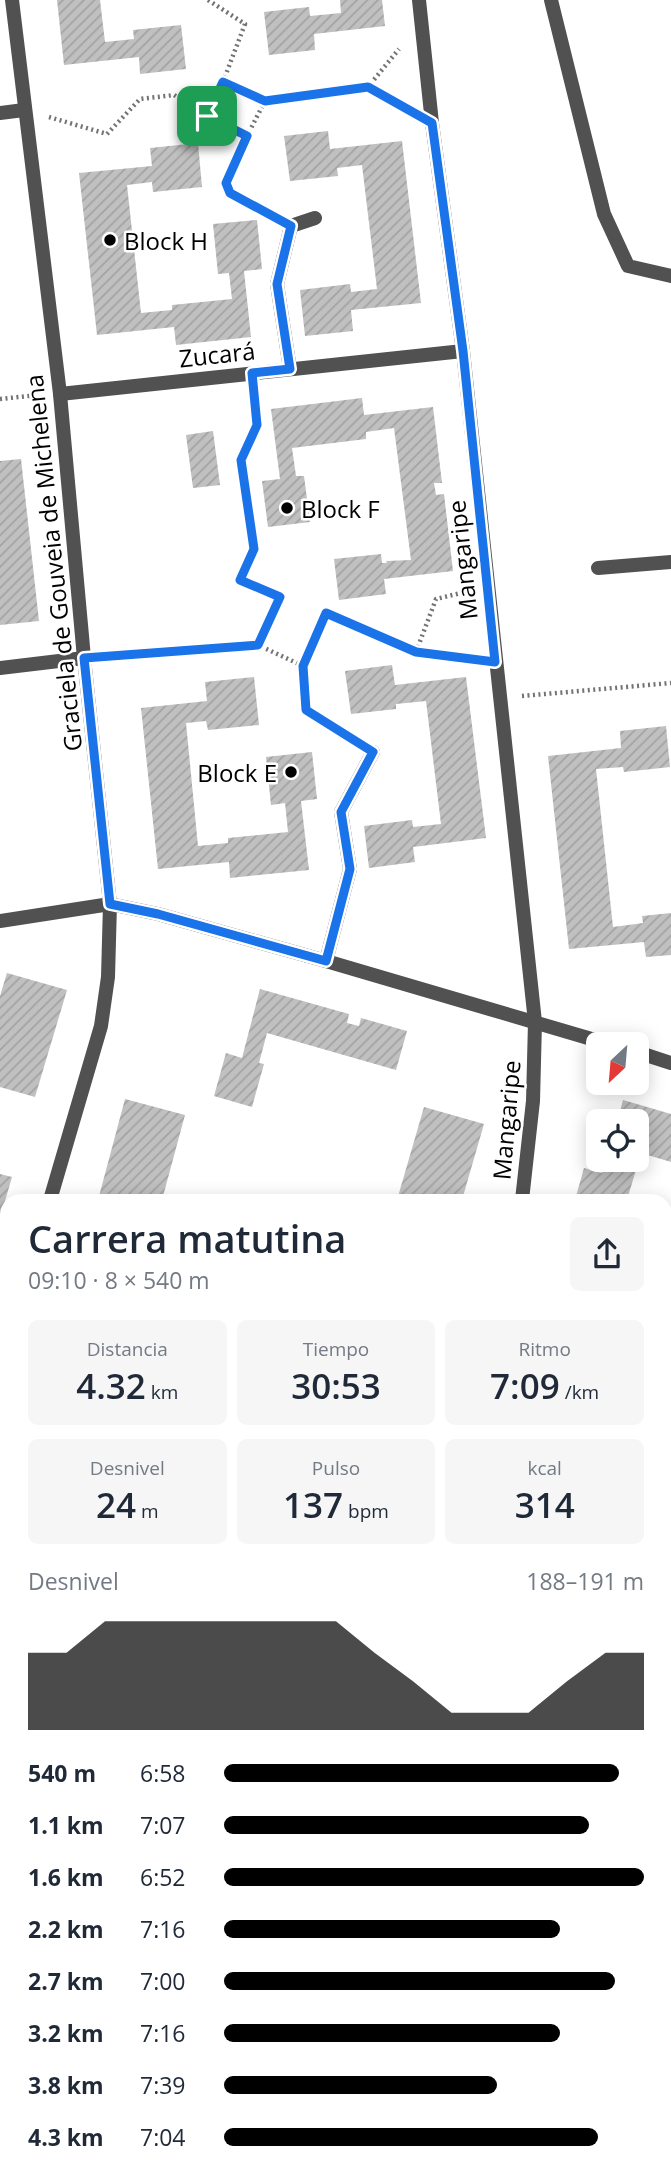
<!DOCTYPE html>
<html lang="es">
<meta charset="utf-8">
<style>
:root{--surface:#fff;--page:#f6f6f7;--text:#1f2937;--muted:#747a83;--accent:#000}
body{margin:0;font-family:"Open Sans",sans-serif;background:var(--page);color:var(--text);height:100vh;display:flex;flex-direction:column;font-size:26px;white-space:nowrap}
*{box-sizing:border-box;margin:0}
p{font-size:23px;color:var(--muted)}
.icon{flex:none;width:38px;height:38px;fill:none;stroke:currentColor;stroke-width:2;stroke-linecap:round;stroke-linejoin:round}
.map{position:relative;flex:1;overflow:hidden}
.sheet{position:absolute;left:0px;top:1194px;width:672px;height:989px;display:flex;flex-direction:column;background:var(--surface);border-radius:21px 21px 0 0;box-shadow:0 4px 18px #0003}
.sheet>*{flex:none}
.needle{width:46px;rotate:206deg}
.fabs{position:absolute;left:586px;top:1032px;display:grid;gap:14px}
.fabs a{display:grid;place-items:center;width:63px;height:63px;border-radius:10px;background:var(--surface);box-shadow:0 4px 18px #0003;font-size:35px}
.pin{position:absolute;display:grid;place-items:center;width:60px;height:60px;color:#fff;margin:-30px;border-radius:14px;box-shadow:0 4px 10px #0006}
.round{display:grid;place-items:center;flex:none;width:74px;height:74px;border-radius:10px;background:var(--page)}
.headline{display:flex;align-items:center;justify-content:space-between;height:119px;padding:0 28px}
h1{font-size:38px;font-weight:600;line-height:52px}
.stats{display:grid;grid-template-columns:repeat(3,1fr);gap:10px;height:119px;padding:7px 28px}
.stats div{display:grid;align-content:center;border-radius:10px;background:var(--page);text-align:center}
.stats b{font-size:35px;font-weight:600}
.stats small{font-size:19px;font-weight:400}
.stats p{font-size:19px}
.chart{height:196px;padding:14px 28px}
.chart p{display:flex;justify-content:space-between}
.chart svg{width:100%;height:126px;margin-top:7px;fill:var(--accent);opacity:.7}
ul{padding:0 28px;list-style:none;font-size:23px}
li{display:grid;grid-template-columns:112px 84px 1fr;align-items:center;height:52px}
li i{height:18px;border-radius:9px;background:var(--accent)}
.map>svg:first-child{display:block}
.grass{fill:url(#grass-dots)}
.building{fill:url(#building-hatch)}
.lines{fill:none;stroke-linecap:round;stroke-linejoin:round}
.path{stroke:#737373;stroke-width:4.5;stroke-dasharray:2 3.5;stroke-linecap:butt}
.lane{stroke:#515151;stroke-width:14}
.street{stroke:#515151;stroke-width:14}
.route-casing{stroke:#fff;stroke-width:14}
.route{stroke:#1a73e8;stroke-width:9}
.poi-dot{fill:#000;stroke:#fff;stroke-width:2.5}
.labels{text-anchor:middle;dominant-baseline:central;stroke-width:5;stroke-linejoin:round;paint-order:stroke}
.poi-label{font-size:24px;fill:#000;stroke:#fff;text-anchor:start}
.street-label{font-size:24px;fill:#000;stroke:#fff}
</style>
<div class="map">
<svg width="671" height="2181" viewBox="0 0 671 2181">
<defs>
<pattern id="grass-dots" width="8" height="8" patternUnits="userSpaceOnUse" patternTransform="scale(1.75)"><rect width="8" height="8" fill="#d8d8d8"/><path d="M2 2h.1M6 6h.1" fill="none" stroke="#b8b8b8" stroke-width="1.8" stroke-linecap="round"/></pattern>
<pattern id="building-hatch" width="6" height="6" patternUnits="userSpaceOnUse" patternTransform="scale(1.75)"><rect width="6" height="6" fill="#c0c0c0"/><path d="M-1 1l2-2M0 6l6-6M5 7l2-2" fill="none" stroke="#a3a3a3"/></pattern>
</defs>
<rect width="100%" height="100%" fill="#fff"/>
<polygon class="grass" points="671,1647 671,1867 665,1872 665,1648"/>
<g class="building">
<polygon points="57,0 100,0 105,42 134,39 133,30 181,25 186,69 140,74 139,57 64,65"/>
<polygon points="340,0 382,0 385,26 314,34 315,50 269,55 264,12 309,7 310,16 341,13"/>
<polygon points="328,131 330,149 402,141 421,303 351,310 353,331 305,336 300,290 350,284 351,292 377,289 362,165 337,168 338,176 290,181 284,136"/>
<polygon points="198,143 202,187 153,192 152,182 127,185 141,313 172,310 172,305 232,299 229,273 218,274 213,224 257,220 262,269 244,271 251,337 176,345 174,327 97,335 79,173 152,166 150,148"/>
<polygon points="362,398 364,415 433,407 442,483 434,483 436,495 444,494 453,571 384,579 386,594 339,600 334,559 381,554 382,563 387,563 386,561 411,560 394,428 366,432 366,439 292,448 296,476 304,476 310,522 268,527 262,481 280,479 271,409"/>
<polygon points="213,431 220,485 193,488 186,435"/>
<polygon points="21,459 39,621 0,625 0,461"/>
<polygon points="392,665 395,685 466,677 486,838 413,847 415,862 369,868 364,826 412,820 413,827 441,824 426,701 396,704 396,709 351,714 345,671"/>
<polygon points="254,677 259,725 208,730 206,721 186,723 198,846 228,843 228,838 288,832 285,803 271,805 266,757 312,752 317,799 301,801 309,870 230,878 229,862 158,869 141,708 207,701 205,682"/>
<polygon points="666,726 670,767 624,772 623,767 596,769 613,927 643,923 642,916 671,913 671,955 646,957 644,942 569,949 548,756 621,748 620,731"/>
<polygon points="7,973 67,990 35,1097 0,1087 0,996"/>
<polygon points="260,989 349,1014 347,1023 359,1026 361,1018 407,1031 396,1070 267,1033 259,1063 264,1064 252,1107 214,1096 226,1053 242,1058"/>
<polygon points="125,1099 185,1115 162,1200 98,1200"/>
<polygon points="623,1100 671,1114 671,1162 641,1153 627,1200 575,1200 584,1168 602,1173 606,1160 637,1160 637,1122 617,1122"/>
<polygon points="424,1107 484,1124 462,1200 397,1200"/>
<polygon points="0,1174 12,1177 1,1215 0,1214"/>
<polygon points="670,1435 671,1435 671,1493 665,1491 665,1453"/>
</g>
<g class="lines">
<g class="path">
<polyline points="208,0 245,24 223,82 265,101"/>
<polyline points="368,87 407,109"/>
<polyline points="207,116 223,82"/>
<polyline points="49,117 107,134 140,99 174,95 207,116 247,136 265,101 368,87 399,49"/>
<polyline points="247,136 226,183 230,193 272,216"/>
<polyline points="254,397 257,425 241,460 254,549 240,580 280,597 258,645"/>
<polyline points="0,399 38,395"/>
<polyline points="416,652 436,599 465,592"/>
<polyline points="108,656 258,645 303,666 325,613 416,652 473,660"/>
<polyline points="303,666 306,710 354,740"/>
<polyline points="522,696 671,683"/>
</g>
<g class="lane">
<polyline points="551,0 604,214 628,266 671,276"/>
<polyline points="290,369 277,284 291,226 315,218"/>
<polyline points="598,568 671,562"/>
<polyline points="326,961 350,869 341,812 373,752"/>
</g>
<g class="street">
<polyline points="12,0 60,394 84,658 110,904 108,977 101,1026 50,1200"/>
<polyline points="419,0 432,123 463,351 535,1022 533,1101 522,1200"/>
<polyline points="0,113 24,110"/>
<polyline points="60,394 463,351"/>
<polyline points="0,668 84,658"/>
<polyline points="0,921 110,904 158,914 326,961 612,1045"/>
<polyline points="637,1052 671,1063"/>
<polyline points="0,1374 7,1350"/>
<polyline points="0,1510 0,1513"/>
<polyline points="665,1628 671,1625"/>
<polyline points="665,1897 671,1898"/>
<polyline points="0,1972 7,1969"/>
<polyline points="665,2076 671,2047"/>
<polyline points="67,2181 68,2175"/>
<polyline points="644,2181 645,2175"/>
</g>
</g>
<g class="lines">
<g class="route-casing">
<polygon id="route" points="223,82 265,101 368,87 432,123 463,351 495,662 416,652 326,613 303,666 306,710 373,752 341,812 350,869 326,961 158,914 110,904 84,658 258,645 280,597 240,580 254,549 241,460 257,425 252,373 290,369 277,284 291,226 230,193 226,183 247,136 207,116"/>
</g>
<use href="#route" class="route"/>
</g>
<g class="poi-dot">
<circle cx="110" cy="240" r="7"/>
<circle cx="287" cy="508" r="7"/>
<circle cx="291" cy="772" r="7"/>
</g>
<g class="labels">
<g class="poi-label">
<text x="124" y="240">Block H</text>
<text x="301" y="508">Block F</text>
<text x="277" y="772" text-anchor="end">Block E</text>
</g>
<g class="street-label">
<text transform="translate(217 354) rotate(-6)">Zucará</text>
<text transform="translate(462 560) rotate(-96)">Mangaripe</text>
<text transform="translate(53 563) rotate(-96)">Graciela de Gouveia de Michelena</text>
<text transform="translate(506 1120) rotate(-85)">Mangaripe</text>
</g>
</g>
</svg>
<div class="fabs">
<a><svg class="needle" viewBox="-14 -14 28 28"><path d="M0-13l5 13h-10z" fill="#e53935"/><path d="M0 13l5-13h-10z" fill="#747a83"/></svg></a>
<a><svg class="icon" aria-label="locate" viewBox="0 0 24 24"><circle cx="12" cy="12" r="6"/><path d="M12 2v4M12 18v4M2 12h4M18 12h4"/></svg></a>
</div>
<div class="pin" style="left:207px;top:116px;background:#1e9e55"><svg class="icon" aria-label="arrive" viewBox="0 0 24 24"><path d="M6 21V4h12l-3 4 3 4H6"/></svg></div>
<section class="sheet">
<div class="headline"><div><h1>Carrera matutina</h1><p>09:10 · 8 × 540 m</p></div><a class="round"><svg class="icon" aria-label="share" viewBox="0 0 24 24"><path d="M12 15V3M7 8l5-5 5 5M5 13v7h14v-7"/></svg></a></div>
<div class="stats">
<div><p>Distancia</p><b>4.32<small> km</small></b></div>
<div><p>Tiempo</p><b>30:53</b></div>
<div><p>Ritmo</p><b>7:09<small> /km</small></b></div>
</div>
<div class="stats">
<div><p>Desnivel</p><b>24<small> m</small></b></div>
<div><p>Pulso</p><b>137<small> bpm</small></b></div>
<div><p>kcal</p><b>314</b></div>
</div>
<div class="chart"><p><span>Desnivel</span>188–191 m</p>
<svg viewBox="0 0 160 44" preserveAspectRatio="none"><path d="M0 44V17L10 17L20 6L30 6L40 6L50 6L60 6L70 6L80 6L90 17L100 27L110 38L120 38L130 38L140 27L150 17L160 17V44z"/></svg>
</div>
<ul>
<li><b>540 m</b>6:58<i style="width:94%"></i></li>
<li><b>1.1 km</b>7:07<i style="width:87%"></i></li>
<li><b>1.6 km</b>6:52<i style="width:100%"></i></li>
<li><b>2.2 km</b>7:16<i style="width:80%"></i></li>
<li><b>2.7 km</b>7:00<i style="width:93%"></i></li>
<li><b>3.2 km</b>7:16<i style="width:80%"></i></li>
<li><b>3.8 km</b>7:39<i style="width:65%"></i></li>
<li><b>4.3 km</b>7:04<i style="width:89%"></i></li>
</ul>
</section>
</div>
